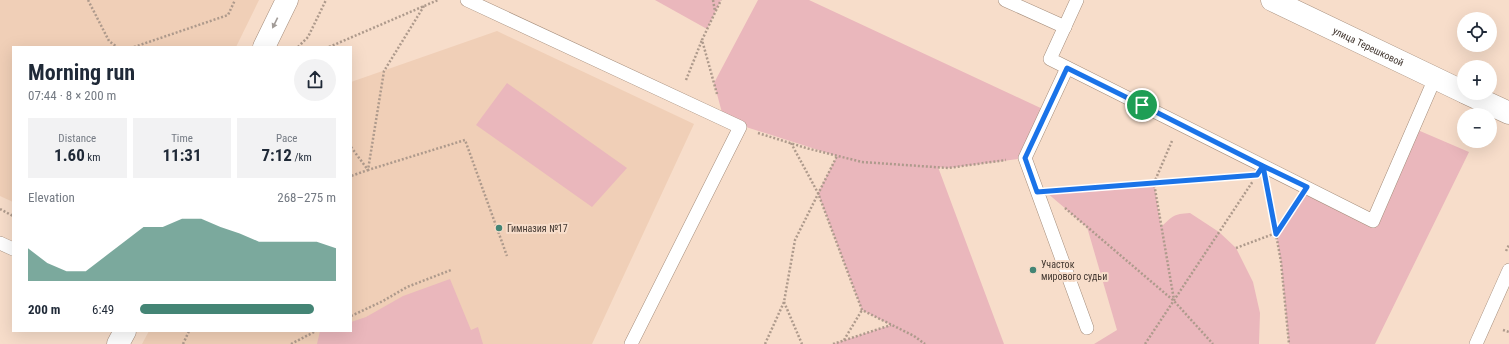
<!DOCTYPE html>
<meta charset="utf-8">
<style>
:root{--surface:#fff;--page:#f2f2f3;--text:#1f2937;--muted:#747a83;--accent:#448575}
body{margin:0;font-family:"Roboto Condensed",sans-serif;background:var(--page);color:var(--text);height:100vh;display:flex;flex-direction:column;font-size:15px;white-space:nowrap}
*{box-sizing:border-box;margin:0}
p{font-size:13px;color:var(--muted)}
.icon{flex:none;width:22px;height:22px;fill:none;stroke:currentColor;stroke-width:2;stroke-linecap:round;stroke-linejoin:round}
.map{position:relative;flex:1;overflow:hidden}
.side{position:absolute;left:12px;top:46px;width:340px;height:286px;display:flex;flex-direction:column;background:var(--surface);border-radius:0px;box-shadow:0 4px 16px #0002}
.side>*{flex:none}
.fabs{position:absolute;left:1457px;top:12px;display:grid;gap:8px}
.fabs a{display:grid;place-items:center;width:40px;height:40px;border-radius:50%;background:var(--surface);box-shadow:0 4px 16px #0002;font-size:20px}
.pin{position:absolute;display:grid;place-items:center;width:34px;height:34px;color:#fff;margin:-17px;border:2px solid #fff;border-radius:50%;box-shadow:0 1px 4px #0007}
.round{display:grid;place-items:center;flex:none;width:42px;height:42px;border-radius:21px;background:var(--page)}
.summary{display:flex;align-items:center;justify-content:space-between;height:68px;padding:0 16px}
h1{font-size:22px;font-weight:700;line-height:30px}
.figures{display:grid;grid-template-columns:repeat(3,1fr);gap:6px;height:68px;padding:4px 16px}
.figures div{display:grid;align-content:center;border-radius:0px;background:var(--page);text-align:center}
.figures b{font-size:17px;font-weight:700}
.figures small{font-size:11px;font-weight:400}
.figures p{font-size:11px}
.chart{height:112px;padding:8px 16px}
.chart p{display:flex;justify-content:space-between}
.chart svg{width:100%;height:72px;margin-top:4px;fill:var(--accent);opacity:.7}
ul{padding:0 16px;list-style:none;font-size:13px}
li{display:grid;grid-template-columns:64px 48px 1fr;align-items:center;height:30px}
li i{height:10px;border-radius:5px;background:var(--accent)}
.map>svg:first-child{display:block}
.built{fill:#f0cfb7}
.green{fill:#eab7bc}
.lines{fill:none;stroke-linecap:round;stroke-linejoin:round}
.lane-casing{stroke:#a58d7b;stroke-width:14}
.street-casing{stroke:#a58d7b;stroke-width:23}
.path{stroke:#ae9a8c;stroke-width:2.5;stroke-dasharray:2 2;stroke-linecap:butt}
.lane{stroke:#fff;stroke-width:13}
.street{stroke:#fff;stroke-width:22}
.oneway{fill:#a29c98}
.route-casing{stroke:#fff;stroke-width:8}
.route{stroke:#1a73e8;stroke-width:5}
.poi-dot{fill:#448575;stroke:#f7ddca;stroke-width:1.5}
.labels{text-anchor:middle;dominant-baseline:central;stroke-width:4;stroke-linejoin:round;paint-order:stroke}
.street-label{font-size:10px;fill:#443932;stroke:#f7ddca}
.poi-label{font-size:10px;fill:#443932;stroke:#f7ddca;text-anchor:start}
</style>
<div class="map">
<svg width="1509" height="344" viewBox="0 0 1509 344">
<rect width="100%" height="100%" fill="#f7ddca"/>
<g class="built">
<polygon points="0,0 259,0 236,47 13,47 13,202 0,196"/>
<polygon points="497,31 694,124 592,344 142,344 149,331 351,331 351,82"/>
</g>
<g class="green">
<polygon points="655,0 721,0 707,29"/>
<polygon points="758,0 809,0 1047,111 1025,158 948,168 938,167 1004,344 833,344 891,325 862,310 818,193 837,156 724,120 714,83"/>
<polygon points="507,83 627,168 592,207 476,125"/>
<polygon points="1413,128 1469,152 1375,344 1289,344 1281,262 1276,233 1307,187 1373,221"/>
<path d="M1154 183 1161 227C1173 216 1173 214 1190 213L1219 232 1236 248 1253 282 1260 313 1259 344H1094L1117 330 1087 227 1046 192Z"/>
<polygon points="450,279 471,330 478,327 483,344 317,344 320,331 351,331 351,322 366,317 403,296"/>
</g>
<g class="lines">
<g class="lane-casing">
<g id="lane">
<polyline points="467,0 740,127 631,344"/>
<polyline points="1005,0 1065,27"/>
<polyline points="1077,0 1050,59 1373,221 1435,78"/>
<polyline points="1067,68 1025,158 1087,328"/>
<polyline points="0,243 13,249"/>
<polyline points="1476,344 1509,270"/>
</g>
</g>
<g class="street-casing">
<g id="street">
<path id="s1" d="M1272 0 1464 92"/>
<polyline points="264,47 287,0"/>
<polyline points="1466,93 1509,113"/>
<polyline points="118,344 125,331"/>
</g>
</g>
<g class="path">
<polyline points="88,0 109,41 117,47"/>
<polyline points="713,0 715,11"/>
<polyline points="424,6 384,71 368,170 465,140 507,256"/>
<polyline points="134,47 228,15 235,0"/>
<polyline points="298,47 308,37 326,0"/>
<polyline points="329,47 438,0"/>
<polyline points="686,80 702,40"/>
<polyline points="717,94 702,40 721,0"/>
<polyline points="758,133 806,148 862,162 948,168 1006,160"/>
<polyline points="1172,141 1154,183 1174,300"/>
<polyline points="791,143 818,193 862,310 914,336 925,344"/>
<polyline points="351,147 368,170 351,176"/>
<polyline points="1268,190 1281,262 1289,344"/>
<polyline points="1056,191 1239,176"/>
<polyline points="1065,208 1174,301 1213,344"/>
<polyline points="0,209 13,216"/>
<polyline points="1236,248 1276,233 1295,204"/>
<polyline points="1506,251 1509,245"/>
<polyline points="784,302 802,344"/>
<polyline points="351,316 383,301 407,287 451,270"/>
<polyline points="1503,330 1509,332"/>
<polyline points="844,340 862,310"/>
<polyline points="183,344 189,331"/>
<polyline points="291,344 316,331"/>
<polyline points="765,344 784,302 795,240 837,156"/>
<polyline points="833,344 891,325"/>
<polyline points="1145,344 1253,181"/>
</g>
<use href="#lane" class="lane"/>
<use href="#street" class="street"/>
</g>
<defs><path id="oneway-solid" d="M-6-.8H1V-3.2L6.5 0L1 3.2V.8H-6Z"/></defs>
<use class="oneway" href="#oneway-solid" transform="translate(275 23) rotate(116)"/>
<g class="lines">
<g class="route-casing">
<polyline id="route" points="1142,105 1067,68 1025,158 1037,192 1257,175 1263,166 1307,187 1276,234 1263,166 1142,105"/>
</g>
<use href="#route" class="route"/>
</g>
<g class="poi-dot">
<circle cx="499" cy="228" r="4"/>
<circle cx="1033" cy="270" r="4"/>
</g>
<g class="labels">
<g class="street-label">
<text stroke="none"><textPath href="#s1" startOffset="107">улица Терешковой</textPath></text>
</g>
<g class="poi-label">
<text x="507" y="228">Гимназия №17</text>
<text x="1041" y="264">Участок<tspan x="1041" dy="12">мирового судьи</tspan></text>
</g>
</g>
</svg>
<div class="fabs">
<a><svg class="icon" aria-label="locate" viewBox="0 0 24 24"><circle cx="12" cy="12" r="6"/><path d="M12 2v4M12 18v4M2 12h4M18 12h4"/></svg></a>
<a>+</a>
<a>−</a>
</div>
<div class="pin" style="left:1142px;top:105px;background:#1e9e55"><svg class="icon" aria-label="arrive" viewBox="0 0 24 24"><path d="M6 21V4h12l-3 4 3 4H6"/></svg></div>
<section class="side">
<div class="summary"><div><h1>Morning run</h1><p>07:44 · 8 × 200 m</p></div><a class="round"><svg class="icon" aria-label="share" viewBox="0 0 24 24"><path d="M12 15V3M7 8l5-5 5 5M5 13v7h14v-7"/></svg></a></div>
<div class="figures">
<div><p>Distance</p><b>1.60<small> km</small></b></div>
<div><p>Time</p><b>11:31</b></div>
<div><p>Pace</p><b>7:12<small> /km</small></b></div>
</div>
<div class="chart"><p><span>Elevation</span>268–275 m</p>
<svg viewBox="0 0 160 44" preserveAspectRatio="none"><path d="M0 44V24L10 33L20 38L30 38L40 29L50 20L60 11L70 11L80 6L90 6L100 11L110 15L120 20L130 20L140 20L150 20L160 24V44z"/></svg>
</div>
<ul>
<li><b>200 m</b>6:49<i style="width:89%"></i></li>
</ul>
</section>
</div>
